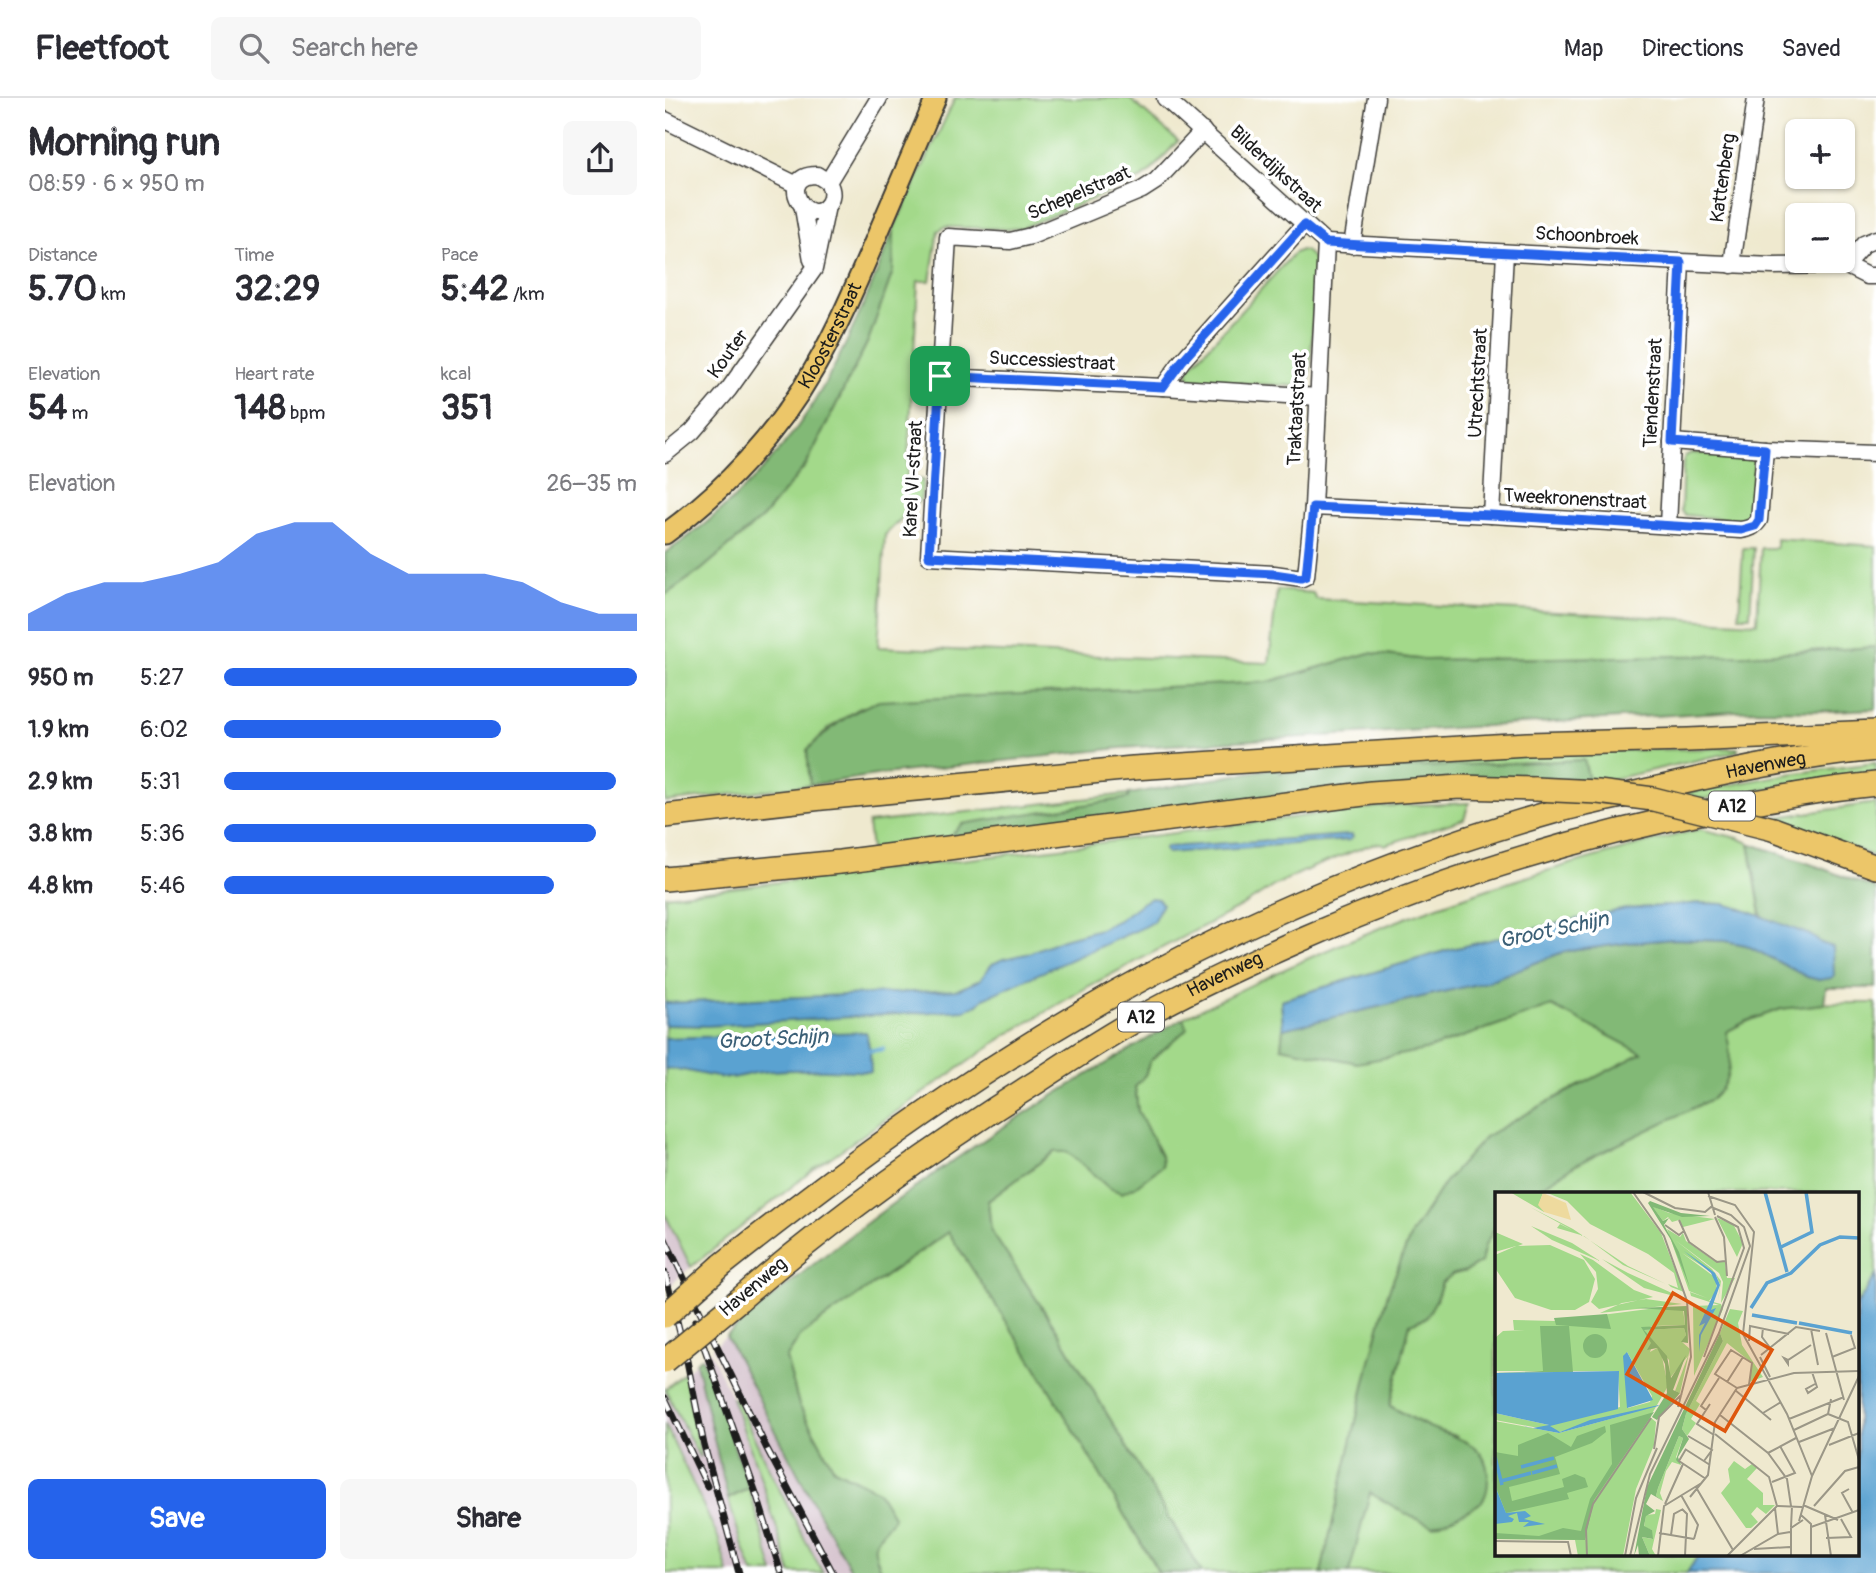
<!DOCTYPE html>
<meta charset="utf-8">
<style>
:root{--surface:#fff;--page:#f7f7f7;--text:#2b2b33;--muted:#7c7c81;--line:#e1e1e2;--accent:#2563eb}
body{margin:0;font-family:Pangolin,sans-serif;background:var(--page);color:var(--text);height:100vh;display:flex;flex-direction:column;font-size:26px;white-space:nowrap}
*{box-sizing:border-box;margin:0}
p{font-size:23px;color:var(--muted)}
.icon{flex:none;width:38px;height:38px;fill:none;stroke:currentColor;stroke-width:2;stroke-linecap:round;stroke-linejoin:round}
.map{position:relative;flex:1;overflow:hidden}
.details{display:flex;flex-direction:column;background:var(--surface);width:665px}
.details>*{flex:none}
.fabs{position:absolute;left:1120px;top:21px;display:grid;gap:14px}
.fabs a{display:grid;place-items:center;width:70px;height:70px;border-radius:10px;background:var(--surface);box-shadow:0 2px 5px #0004;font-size:35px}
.pin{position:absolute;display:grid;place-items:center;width:60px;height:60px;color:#fff;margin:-30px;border-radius:14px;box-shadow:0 4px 10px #0006}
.round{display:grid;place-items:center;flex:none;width:74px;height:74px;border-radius:10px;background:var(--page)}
.headline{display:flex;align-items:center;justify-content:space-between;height:119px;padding:0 28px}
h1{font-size:38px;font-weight:800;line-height:52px}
.metrics{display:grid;grid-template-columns:repeat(3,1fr);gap:10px;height:119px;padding:7px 28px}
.metrics div{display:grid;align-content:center}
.metrics b{font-size:35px;font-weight:800}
.metrics small{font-size:19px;font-weight:400}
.metrics p{font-size:19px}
.chart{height:196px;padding:14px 28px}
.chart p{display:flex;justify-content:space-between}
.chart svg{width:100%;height:126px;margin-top:7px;fill:var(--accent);opacity:.7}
.button{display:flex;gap:14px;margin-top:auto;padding:14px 28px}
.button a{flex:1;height:80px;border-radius:10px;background:var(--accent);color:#fff;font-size:28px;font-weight:800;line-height:80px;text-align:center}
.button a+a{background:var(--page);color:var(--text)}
ul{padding:0 28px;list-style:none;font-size:23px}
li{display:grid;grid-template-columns:112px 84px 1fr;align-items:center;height:52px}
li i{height:18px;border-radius:9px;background:var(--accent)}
header{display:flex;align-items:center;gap:42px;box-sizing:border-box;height:98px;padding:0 35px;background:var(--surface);border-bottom:2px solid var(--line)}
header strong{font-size:33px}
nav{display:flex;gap:38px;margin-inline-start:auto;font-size:24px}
.search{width:490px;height:63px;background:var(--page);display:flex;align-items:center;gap:18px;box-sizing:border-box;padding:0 24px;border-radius:10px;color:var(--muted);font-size:26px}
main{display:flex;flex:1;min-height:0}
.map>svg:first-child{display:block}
.industrial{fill:#d1bdc9}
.green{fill:#a3d98a;stroke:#607a53;stroke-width:2}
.forest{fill:#82b976;stroke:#4f6a49;stroke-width:2}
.water{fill:#5aa2d1;stroke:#3b5f76;stroke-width:2}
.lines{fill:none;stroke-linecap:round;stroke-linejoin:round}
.stream{stroke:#5aa2d1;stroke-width:4.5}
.minor-casing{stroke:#3c3b37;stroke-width:19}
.major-casing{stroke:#3c3b37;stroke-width:23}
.highway-casing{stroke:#3c3b37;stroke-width:26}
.minor{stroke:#fff;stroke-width:16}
.major{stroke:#ecc669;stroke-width:19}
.highway{stroke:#ecc669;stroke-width:23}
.rail-casing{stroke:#1c1c1c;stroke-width:7}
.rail{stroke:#fff;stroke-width:4.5;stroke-dasharray:13;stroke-linecap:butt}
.highway-bridge-casing{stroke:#3c3b37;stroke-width:26;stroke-linecap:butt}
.highway-bridge{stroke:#ecc669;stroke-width:23}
.route-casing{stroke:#fff;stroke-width:14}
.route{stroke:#2563eb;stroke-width:9}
.labels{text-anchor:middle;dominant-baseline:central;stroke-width:7;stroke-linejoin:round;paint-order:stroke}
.shield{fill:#fff;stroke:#606060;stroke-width:2}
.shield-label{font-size:18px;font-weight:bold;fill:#1c1c1c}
.street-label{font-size:19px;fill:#1c1c1c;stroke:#fff}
.water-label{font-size:21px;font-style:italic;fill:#3b5f76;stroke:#fff}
.inset-river{fill:none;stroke:#5aa2d1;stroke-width:3.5}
.inset-road{fill:none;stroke:#9b9787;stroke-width:2}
.view{fill:#de560d;fill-opacity:0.15;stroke:#de560d;stroke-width:3.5}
.inset-edge{fill:none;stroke:#1c1c1c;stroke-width:3.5}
</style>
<header>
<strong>Fleetfoot</strong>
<div class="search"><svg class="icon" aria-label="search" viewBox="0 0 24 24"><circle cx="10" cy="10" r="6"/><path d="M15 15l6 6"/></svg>Search here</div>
<nav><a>Map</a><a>Directions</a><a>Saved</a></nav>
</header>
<main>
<section class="details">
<div class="headline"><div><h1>Morning run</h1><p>08:59 · 6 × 950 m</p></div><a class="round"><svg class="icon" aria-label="share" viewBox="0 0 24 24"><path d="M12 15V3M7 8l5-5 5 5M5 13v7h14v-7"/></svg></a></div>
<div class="metrics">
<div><p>Distance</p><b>5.70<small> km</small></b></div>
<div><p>Time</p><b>32:29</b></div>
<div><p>Pace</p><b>5:42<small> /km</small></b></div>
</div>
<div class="metrics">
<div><p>Elevation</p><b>54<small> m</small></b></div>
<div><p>Heart rate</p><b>148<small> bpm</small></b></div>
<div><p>kcal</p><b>351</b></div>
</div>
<div class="chart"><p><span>Elevation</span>26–35 m</p>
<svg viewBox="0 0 160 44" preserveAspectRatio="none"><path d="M0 44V38L10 31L20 27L30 27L40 24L50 20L60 10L70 6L80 6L90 17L100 24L110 24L120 24L130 27L140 34L150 38L160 38V44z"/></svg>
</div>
<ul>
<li><b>950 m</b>5:27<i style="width:100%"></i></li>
<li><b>1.9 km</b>6:02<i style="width:67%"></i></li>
<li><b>2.9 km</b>5:31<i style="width:95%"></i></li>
<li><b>3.8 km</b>5:36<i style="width:90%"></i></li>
<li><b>4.8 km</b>5:46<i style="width:80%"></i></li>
</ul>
<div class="button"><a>Save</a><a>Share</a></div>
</section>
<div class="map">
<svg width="1211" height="1475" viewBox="0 0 1211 1475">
<rect width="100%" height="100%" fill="#fff"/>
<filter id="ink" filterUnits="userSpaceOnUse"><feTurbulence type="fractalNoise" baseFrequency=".0143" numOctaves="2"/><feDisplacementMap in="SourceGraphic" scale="14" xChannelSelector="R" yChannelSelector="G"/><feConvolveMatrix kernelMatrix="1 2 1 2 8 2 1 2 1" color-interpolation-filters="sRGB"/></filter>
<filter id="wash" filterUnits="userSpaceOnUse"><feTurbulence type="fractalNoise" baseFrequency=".00686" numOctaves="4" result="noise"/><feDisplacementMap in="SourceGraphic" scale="28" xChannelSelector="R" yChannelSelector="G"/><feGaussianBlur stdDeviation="1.57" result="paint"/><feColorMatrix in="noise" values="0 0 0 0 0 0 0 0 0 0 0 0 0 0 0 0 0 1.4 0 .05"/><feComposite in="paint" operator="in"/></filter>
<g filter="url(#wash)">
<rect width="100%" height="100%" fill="#efe9cf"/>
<g class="industrial">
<polygon points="0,1116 26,1169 0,1192"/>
<polygon points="61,1238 154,1416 188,1475 158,1475 123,1410 95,1354 47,1250"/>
<polygon points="45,1252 67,1300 93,1372 126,1475 109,1475 84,1390 37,1259"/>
<polygon points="31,1264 63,1401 76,1443 88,1475 63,1475 53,1439 0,1326 0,1291 34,1358 36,1357 19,1275"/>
</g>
<g class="green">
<polygon points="290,0 464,0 513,43 485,74 475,81 357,130 344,131 280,129 273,133 265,183 253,183 242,380 258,382 256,401 220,437 213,549 604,565 612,492 648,495 651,501 1092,525 1096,450 1111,450 1111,441 1211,448 1211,549 1078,557 761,562 704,555 603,584 196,609 164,630 142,652 145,687 0,704 0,497 36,472 98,419 141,367 203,243 228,173 229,130"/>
<path d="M636 152C644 153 647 159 651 165L645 278C642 285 639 288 631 288L531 283 525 281 523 276 525 269 629 155Z"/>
<polygon points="1026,355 1082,357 1087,360 1089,365 1086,414 1083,420 1077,423 1020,417 1016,413 1018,363 1020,358"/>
<polygon points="1078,450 1089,450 1085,518 1074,518"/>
<polygon points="1073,650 1073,653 939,683 924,683 919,662 614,675 615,669 872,654"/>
<polygon points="1211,665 1211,674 1038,701 1014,696 1124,676"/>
<polygon points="464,696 463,700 283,740 206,752 203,725"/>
<polygon points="804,705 799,721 720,747 717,745 707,746 646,770 610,787 581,806 424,888 340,938 149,1071 26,1169 0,1116 0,798 387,751 670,714 724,708"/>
<polygon points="1211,705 1211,759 1106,720"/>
<path d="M1035 731 1073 740 1084 745 1096 818 1059 806 1036 805 961 811 783 852 616 902 618 931 616 949 760 952 887 908 978 955 883 1004 820 1039 779 1085 746 1137 723 1195 704 1267 656 1475H537L392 1232 326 1133 323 1103 389 1054H401L409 1059 444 1090 496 1058 473 1013 470 989 480 977 485 963 522 931 518 920C601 879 683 840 770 809 857 778 946 754 1035 731Z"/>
<path d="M1211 905V1177L1192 1207V1095H866L911 1067 1060 934C1078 925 1098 916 1117 911 1148 904 1180 905 1211 905Z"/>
<polygon points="831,1128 831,1456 1034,1456 1022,1475 670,1475 694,1381 791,1338 767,1331 725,1308 745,1226 771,1202 777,1184 789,1176 801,1173 816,1164 820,1147"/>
<polygon points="284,1134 371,1269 494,1475 218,1475 208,1453 213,1393 169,1371 134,1307 121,1260 136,1237"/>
<polygon points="19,1275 36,1358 34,1359 0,1291"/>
<path d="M67 1300 72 1302C98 1361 127 1418 158 1475H126L93 1372Z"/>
<polygon points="0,1326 53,1439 63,1475 0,1475"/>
<polygon points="84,1390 109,1475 88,1475 76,1443 63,1401"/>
</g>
<g class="forest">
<path d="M229 130 228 173 203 243 141 367 98 419 36 472 0 497V455C54 420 111 364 146 309 181 253 206 191 229 130Z"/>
<path d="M1211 549V611L1166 613 1088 612 456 650 218 676 145 687 142 652C164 631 185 613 214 603L603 584 704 555 761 562 1078 557Z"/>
<polygon points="919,662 924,683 283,740 297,726 463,700 464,696 615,669 615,675"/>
<path d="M1084 745 1151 768 1211 791V890H1161L1159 906 1116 911 1080 924 1061 934C1066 950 1067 972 1058 988 1056 993 1051 997 1047 1001L911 1067 866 1095H831V1128L820 1147 816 1164 801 1173 789 1176 777 1184 771 1202 761 1220 745 1226 725 1308C739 1315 754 1326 769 1331 793 1341 821 1344 823 1377 823 1385 823 1396 817 1403 810 1412 780 1423 768 1428L747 1419 705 1395 684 1475H656L704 1267 723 1195 746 1137 779 1085 820 1039 883 1004 977 955 887 908 760 952 692 965 616 949 618 931 821 884 898 854 963 845 1009 841 1060 843 1081 847 1100 837Z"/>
<path d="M518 920 522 931 485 963 480 977 470 989 473 1013 496 1058 497 1068 470 1089 457 1095 444 1090 409 1059 401 1054H389L323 1103 326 1133 392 1232 537 1475H494L371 1269 283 1134 136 1237 121 1260 134 1307 169 1371 213 1393 229 1420C209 1445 203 1444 218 1475H188L154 1416 61 1238C131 1179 203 1121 279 1069 356 1015 437 968 518 920Z"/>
<polygon points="37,1259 84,1390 63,1401 31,1264"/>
</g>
<g class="water">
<polygon points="684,737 687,737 688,739 685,742 502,755 499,751 501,749"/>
<polygon points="486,800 493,801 497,806 488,824 481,828 319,900 312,907 300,912 42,928 0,927 0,905 292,892 315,882 327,866 338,861 361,856 398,841 435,831 454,822 478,804"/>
<polygon points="1036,805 1059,806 1077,811 1145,837 1156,845 1168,849 1169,877 1167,880 1154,882 1142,879 1081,847 1060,843 1009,841 963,845 898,854 821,884 618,931 616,902 783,852 902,823 961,811"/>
<path d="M201 934 205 953 206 974C170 972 133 970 97 974 86 975 75 979 65 980 45 981 18 969 0 971V940Z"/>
<polygon points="1211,1177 1211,1475 1022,1475 1034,1456 1192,1456 1192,1207"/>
</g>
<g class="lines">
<polyline class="stream" points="201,953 218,951"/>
</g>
</g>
<g filter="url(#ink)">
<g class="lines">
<g class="minor-casing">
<g id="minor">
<polyline points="500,0 661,145"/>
<polyline points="0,22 132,87"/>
<polyline points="538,33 491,83 477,92 366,138 345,143 283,139 264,458 609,476 637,480 641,478 648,409 661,145"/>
<path d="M163 84 152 77C108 77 144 136 164 105 168 98 167 91 163 84L214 0"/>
<polyline points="138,110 147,162"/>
<polyline points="661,145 1016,164 1108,168 1180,167 1199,146 1211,141"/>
<polyline points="687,147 711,0"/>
<polyline points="1067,167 1091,0"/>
<polyline points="1180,167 1202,178 1211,178"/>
<polyline points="274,279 498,289 653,299"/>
<polyline points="498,289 517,263 639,127"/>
<polyline points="1007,344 1100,351 1211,355"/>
<polyline points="0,356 27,334 64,291 149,171 162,108"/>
<path d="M648 409 826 417 1076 432C1084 431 1089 429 1094 422L1100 351"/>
<polyline points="826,417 840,155"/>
<polyline points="1003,427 1016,164"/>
</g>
</g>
<g class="major-casing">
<g id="major">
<path id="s1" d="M0 436C59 393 112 336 149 271 172 231 190 189 208 147 229 98 250 49 271 0"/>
</g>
</g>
<g class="highway-casing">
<g id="highway">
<polyline points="0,718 157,700 468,670 862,646 1023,642 1211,634"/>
<polyline points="1108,731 1211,769"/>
<polyline points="0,781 175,764 706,695 795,689 870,691"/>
<path id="s2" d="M57 1167C203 1051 356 941 523 857 641 797 767 748 895 712 926 704 958 698 989 691 1062 674 1136 658 1211 651"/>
<path id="s3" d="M74 1202C166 1122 264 1052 367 987 404 963 441 938 480 917 530 889 583 865 635 842 770 783 909 739 1054 711 1106 701 1158 691 1211 686"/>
</g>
</g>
<use href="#minor" class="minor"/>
<use href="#major" class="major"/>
<use href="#highway" class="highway"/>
<g class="rail-casing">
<g id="rail">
<polyline points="0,1141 101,1349 168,1475"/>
<polyline points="0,1175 22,1263 39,1347 74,1475"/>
<polyline points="30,1223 92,1398 116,1475"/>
<polyline points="0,1300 42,1388"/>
</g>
</g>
<use href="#rail" class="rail"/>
<g class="highway-bridge-casing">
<g id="highway-bridge">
<polyline points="870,691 933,694 988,701 1108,731"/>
<polyline points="0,1218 57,1167"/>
<polyline points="0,1263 74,1202"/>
</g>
</g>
<use href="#highway-bridge" class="highway-bridge"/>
</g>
</g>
<g class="lines" filter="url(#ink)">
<g class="route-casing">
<polygon id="route" points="639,127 661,145 1016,164 1007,344 1100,351 1094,422 1090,428 1076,432 826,417 648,409 641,478 636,480 609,476 264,458 275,278 498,289 517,263"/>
</g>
<use href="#route" class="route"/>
</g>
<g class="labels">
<g class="shield">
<rect x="1044" y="693.5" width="46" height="29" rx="5"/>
<rect x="453" y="904.5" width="46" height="29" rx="5"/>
</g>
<g class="shield-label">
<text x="1067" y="708">A12</text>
<text x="476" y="919">A12</text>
</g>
<g class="street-label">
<text transform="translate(611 71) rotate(43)">Bilderdijkstraat</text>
<text transform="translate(1058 80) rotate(-82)">Kattenberg</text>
<text transform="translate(414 95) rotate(-23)">Schepelstraat</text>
<text transform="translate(922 138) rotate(3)">Schoonbroek</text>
<text stroke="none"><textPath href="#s1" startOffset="261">Kloosterstraat</textPath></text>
<text transform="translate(63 256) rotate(-54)">Kouter</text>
<text transform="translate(387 263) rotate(3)">Successiestraat</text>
<text transform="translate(813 285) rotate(-87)">Utrechtstraat</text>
<text transform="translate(988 295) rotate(-87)">Tiendenstraat</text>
<text transform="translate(632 311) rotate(-87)">Traktaatstraat</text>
<text transform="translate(248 381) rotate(-87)">Karel VI-straat</text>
<text transform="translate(910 401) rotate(3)">Tweekronenstraat</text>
<text stroke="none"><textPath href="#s2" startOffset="1171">Havenweg</textPath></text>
<text stroke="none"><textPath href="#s3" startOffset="586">Havenweg</textPath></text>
<text transform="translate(88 1189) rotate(-40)">Havenweg</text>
</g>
<g class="water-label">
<text transform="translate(889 832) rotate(-12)">Groot Schijn</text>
<text transform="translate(108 941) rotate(-3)">Groot Schijn</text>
</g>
</g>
<g transform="translate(830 1094)">
<rect width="364" height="364" fill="#efe9cf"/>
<path d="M15 0 48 1 44 12 50 16 49 20ZM50 0H135L166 41 189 100 176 95 173 92 183 96 179 81 153 62 95 32 72 9ZM157 14 174 21 220 27 188 35 184 28 177 30 173 25 168 29ZM35 15 78 37 133 74 171 92 128 73 89 44 62 36 65 32 77 38ZM222 26 238 32 248 51 242 65ZM36 34 77 51 105 69 57 48ZM172 37 185 45 188 41 191 49 218 68 230 70 232 86H240L226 111 228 90 224 81 180 48 217 77 226 89 223 109 225 93 221 83 187 61 221 86 222 99 214 109 226 112 228 117 199 184 198 114 224 113 196 104 195 100 212 106 194 99ZM0 40 28 52 23 54 55 53 89 68 100 87 94 110 80 118H56L20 106 0 76V63L21 54 0 60ZM85 62 98 68 139 98 158 105 104 117 96 110 103 97 101 80ZM107 67 133 81 190 107 149 96ZM151 107 187 112 105 121 127 111ZM169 115 188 117 190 133 157 134 148 138 189 136 191 143 187 150 195 157 185 201 180 199 193 164 175 186 174 168 158 151 155 160 162 156 166 160 173 194 155 225 161 230 159 253 141 297 128 364H83L80 348 0 347V229L64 241 144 219 65 240 0 228V221L54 233 125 215 123 179H0V146L8 139 30 138H19L18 128 60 129ZM132 160 157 204 155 210 133 216ZM235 117 248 119 243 131 247 153 268 185 254 190 257 171 232 151 201 209 205 212 196 227 201 231 192 244 187 237 191 222 228 149 225 141ZM184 244 188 246 181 265 186 273 177 270 171 279 165 301 168 309 161 304 163 296ZM239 269 250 277 257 272 262 276 252 287 268 301V313H280L271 322 262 315 256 322 263 330 256 336H251L226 301 235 290 233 277ZM161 317 166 318 157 357 161 364H155L147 345 157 347V338L149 335 151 323 160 322Z" fill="#a3d98a" fill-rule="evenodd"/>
<path d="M155 9 186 21 215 24 187 25 158 15 168 29 174 26 169 33 184 60 195 96 176 48 153 11ZM192 114 193 151 186 150 191 143 189 136 149 138 172 164 176 186 191 163 178 198 185 201 162 228 157 225 172 201 170 172 162 156 152 158 156 151 146 135 190 133 189 119 141 116ZM112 122 116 137 61 133 59 126ZM45 134H74L78 180 0 181 48 179ZM225 141 228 149 191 222 187 237 194 247 183 265 186 273 181 268 188 246 184 244 163 296 161 304 168 309 156 302 151 312 160 319 151 324 149 334 157 338 158 347 147 345 155 364H144L143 353 139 364 152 295ZM88 154a12 12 0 1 1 24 0a12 12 0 1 1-24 0ZM159 220 99 308 90 348 0 347V341L44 344 68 336 86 339 95 307 117 272 115 233ZM110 234 111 240 97 251 60 265 65 282 14 295 17 309 69 295 67 287 80 282 90 286 93 295 72 301 74 307 11 321 0 293V260L23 264V253L53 241 76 255 82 244Z" fill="#82b976"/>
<path d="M48 1 71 11 76 28 49 20 43 13Z" fill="#eeda9e"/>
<path d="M189 59 220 81 225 93 216 118 221 116 206 143 204 160V143L210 131 204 134 222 94 216 81ZM132 160 158 208 132 216 128 164ZM124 179 123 217 55 234 65 240 95 228 164 213 163 214 64 241 0 229 38 236 54 233 0 221V181ZM0 294 11 321 30 319 36 324 29 327 50 332 28 335 34 330H24L22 321 13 324 19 327 17 330 0 332Z" fill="#5aa2d1"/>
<path class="inset-river" d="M270 0 292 80M284 56 317 40 311 0M256 116 272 91 296 81 325 53 345 45 364 46M257 123 302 131M304 131 357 141M0 265 7 293M26 275 59 266M37 281 62 274M6 289 36 281"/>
<path class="inset-road" d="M138 0 169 44 192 109 196 165 183 215M213 0 220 23M213 4 240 13 259 40 248 142 292 222 317 284 304 329M220 25 229 45 232 84M184 28 194 50 222 70 230 69M170 33 184 43 189 39M268 136 267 145 276 157M316 137 323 173M331 141 349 208M254 149 255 134 294 142M266 163 301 135 325 139M209 165 249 56 243 35 222 24M265 165 275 185M337 165 360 156 356 143M293 168V172L289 166 293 168 316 153M317 180 322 195 313 201 311 197 320 192M232 190 248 165M242 196 299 181 364 179M242 196 220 182 236 158 257 171 254 193M240 198 276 228M215 212 202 232 219 243M211 218 206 214 224 186M268 221 286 210M333 222 353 230 364 268M225 223 273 261 292 287 296 314M294 227 349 205M299 238 333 222 336 207M220 242 274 285 282 314M193 244 217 258 209 269M304 250 340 236M334 253 364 241M159 257 164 225 187 202M190 257 215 273M191 257 184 269 211 287M273 261 301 246M317 284 364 184M277 290 300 281 285 254M202 297 238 358M354 297 347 301 358 321M186 303 203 333 199 347M195 305 213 283 220 230 242 196M170 312 188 272M308 313 343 328M319 314 350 279 364 275M280 316 283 342M187 317 192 322 190 364M306 323 316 332V364M330 323 336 364M296 335 297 314M316 335 364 318M164 341 199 347M176 343 179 322 188 317M331 346 356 345 346 327M0 349 73 350 76 364M259 357 295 355M92 364 91 337 98 312 156 226M130 364 141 306 162 256M135 364 155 282 224 141 255 54 249 35 236 23 216 15 210 20 180 16 148 0M163 364 169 314 205 292M232 364 282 314 307 315M245 364 283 342 295 340M296 364V336L308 328"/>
<path class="view" d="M178 101 277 158 230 239 132 182Z"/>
<rect width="364" height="364" class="inset-edge"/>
</g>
</svg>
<div class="fabs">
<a>+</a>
<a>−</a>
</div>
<div class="pin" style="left:275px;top:278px;background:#1e9e55"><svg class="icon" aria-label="arrive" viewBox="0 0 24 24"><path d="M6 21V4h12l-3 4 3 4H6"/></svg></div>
</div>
</main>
